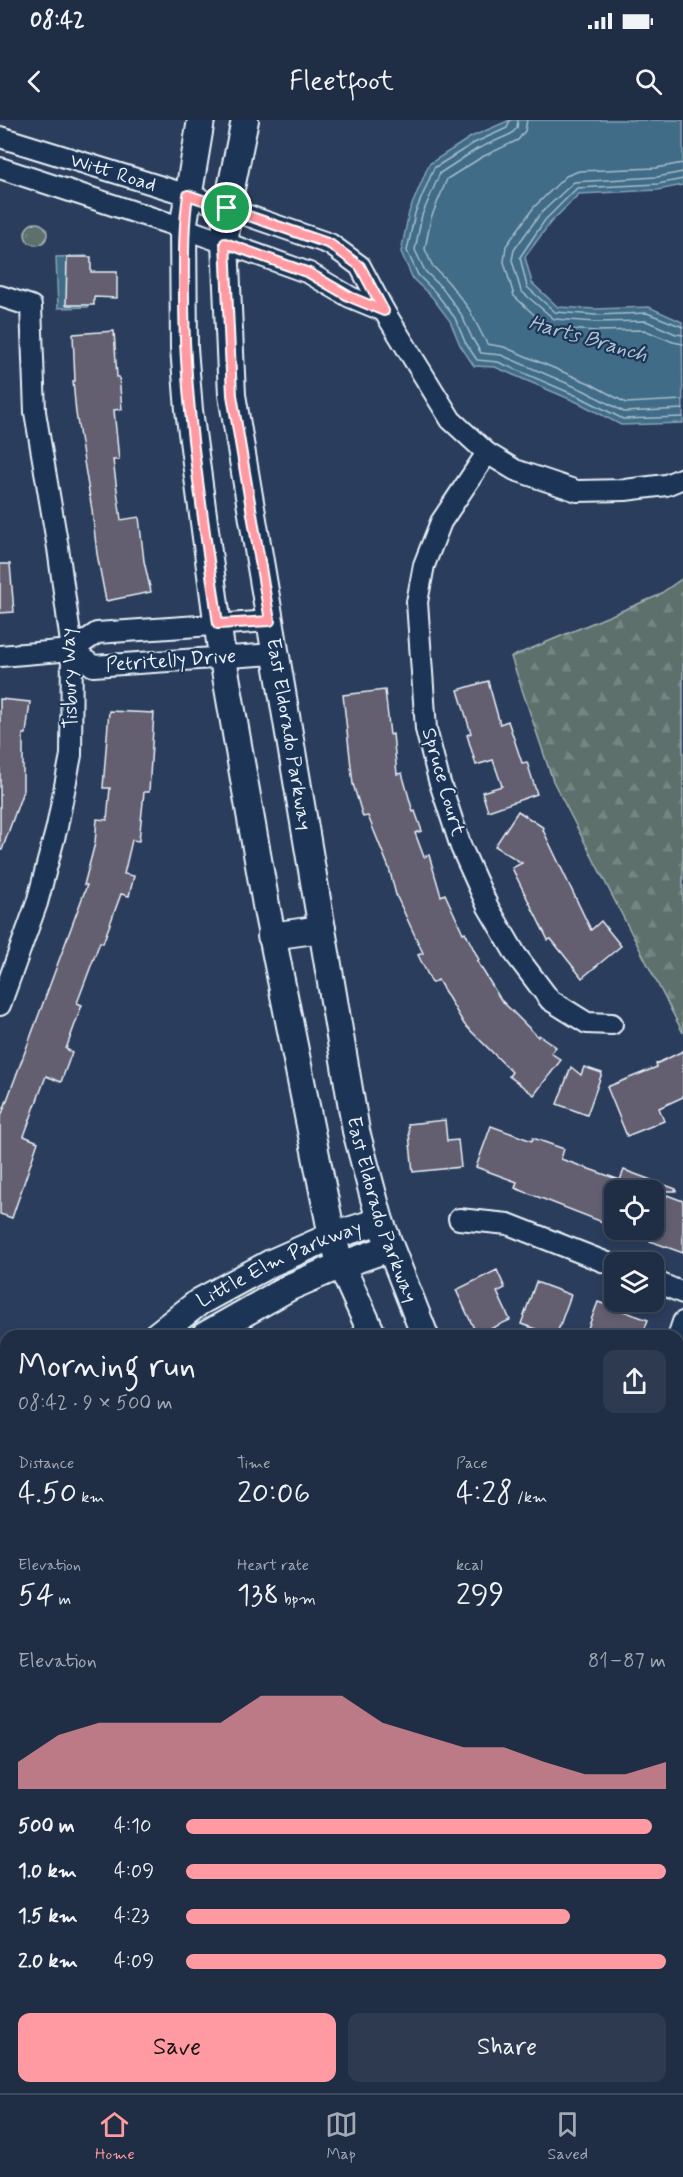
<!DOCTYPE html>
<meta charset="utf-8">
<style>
:root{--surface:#202e45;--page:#2d3a50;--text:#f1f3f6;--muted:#a2a8b3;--line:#3d4a5e;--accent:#ff9aa2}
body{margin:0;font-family:Mynerve,sans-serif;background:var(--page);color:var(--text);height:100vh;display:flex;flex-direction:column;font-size:22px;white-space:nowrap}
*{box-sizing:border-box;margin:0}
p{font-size:20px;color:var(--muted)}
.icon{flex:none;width:33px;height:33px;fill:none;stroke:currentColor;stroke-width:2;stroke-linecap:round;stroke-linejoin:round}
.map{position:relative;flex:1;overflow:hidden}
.side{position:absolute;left:0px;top:1210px;width:684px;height:764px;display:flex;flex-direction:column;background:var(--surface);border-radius:18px 18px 0 0;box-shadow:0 3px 9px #0003,0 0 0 2px var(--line)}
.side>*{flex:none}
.tools{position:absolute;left:604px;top:1060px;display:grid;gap:12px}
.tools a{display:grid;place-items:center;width:60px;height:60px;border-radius:12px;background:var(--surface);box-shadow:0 3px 9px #0003,0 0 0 2px var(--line);font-size:30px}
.pin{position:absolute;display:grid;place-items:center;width:51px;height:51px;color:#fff;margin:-26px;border:3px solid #fff;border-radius:50%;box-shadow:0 2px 6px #0007}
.round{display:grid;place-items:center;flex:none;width:63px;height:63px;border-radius:12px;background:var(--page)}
.head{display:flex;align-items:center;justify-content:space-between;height:102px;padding:0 18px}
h1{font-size:33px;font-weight:600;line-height:45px}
.stats{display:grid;grid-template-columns:repeat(3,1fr);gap:9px;height:102px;padding:6px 18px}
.stats div{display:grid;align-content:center}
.stats b{font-size:30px;font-weight:600}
.stats small{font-size:16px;font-weight:400}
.stats p{font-size:16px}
.chart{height:168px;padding:12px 18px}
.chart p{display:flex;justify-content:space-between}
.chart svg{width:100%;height:108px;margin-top:6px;fill:var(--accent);opacity:.7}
.action{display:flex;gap:12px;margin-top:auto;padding:12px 18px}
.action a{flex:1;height:69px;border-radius:12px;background:var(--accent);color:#111;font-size:24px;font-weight:600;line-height:69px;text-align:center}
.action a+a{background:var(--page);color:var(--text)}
ul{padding:0 18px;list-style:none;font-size:20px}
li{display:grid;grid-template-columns:96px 72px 1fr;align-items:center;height:45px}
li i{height:15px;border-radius:8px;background:var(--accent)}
.status{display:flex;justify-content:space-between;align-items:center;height:42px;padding:0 30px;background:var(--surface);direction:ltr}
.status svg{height:16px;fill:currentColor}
header{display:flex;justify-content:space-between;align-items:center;height:78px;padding:0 18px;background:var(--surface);font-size:27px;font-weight:600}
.dock{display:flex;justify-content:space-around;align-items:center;height:84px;border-top:2px solid var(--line);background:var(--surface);font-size:16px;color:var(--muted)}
.dock a{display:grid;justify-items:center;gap:3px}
.dock .current{color:var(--accent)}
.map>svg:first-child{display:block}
.forest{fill:url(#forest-firs);stroke:#a2b0b2;stroke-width:1.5}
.park{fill:url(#park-tufts);stroke:#a2b0b2;stroke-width:1.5}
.water{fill:#416c87;stroke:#84a1b4;stroke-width:1.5}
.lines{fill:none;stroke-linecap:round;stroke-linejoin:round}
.shore{stroke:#a5bccb;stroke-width:1.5}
.building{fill:#645f71;stroke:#e8f1f8;stroke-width:1.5}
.minor-casing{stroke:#e8f1f8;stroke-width:24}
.major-casing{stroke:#e8f1f8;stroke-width:30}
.minor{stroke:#1d3557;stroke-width:20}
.major{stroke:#1d3557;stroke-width:26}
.route-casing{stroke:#fff;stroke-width:12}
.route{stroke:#ff9aa2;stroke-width:8}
.labels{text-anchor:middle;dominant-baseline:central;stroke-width:4.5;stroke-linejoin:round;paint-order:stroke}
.street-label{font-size:20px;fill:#e8f1f8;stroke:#1d3557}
.water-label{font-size:21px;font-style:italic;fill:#aec2d0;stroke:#1d3557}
</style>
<div class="status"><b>08:42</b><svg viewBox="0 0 49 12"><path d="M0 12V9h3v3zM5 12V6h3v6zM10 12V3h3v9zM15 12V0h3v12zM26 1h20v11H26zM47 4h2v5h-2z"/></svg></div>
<header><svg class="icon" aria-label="back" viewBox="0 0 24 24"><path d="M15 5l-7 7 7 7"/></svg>Fleetfoot<svg class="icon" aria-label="search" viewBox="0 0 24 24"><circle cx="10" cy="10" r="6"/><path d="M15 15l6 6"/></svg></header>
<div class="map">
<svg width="683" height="1973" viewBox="0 0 683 1973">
<defs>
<pattern id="forest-firs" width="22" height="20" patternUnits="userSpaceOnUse" patternTransform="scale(1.5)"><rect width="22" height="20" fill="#5d706c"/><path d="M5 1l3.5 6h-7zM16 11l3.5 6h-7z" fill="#748582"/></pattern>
<pattern id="park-tufts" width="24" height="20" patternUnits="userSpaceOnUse" patternTransform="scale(1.5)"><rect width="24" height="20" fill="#5d706c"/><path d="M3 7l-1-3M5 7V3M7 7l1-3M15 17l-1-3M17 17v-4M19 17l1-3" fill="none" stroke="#748582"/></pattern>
</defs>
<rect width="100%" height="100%" fill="#2b3d5c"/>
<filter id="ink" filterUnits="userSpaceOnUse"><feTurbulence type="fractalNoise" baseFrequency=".0167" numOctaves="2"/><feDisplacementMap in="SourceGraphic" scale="12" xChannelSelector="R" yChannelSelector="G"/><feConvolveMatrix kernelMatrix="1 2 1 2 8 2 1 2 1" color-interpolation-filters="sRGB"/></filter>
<g filter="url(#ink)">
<polygon class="forest" points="683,458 683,913 553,661 511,537 657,476"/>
<circle class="park" cx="36" cy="114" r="11"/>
<g class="water">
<polygon points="510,0 683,0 683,65 658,70 579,74 550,103 525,137 532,163 558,187 596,189 649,187 682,202 683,303 621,305 579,283 495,247 474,246 460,225 450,201 432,177 413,159 401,132 409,92 429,44 471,17"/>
<polygon points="86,136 88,187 58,188 56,137"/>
</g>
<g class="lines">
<g class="shore">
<polyline points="510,0 507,8 474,23 434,48 415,93 407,131 418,155 436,173 455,198 465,222 477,240 498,242 582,278 623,299 683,297"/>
<polyline points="518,0 517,8 511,14 477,29 440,53 422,95 415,130 425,151 442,168 461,194 472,218 481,233 501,235 585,271 624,292 683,289"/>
<polyline points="527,0 525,11 518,20 482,37 447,59 431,98 425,129 432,145 449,163 469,189 487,224 504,227 589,263 626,283 683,280"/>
<polyline points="683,43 656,48 579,51 566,56 534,87 506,126 504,142 514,176 543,203 551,208 596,211 644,210 673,222 683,224"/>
<polyline points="683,52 657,57 574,62 540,94 514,130 512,140 521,171 554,199 596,202 646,201 676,214 683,215"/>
<polyline points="683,59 658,64 577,68 545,100 520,137 527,167 555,192 596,195 647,193 683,207"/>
</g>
</g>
<g class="building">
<polygon points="67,137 91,137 91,152 117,152 117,178 94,177 94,185 66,185"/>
<polygon points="114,211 117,257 119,257 122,289 114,290 119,340 113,340 121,400 139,397 144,441 151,472 106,481 97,434 92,390 76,293 73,261 75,261 73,214"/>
<polygon points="0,444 10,444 14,492 0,493"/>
<polygon points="488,561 500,604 508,601 522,643 527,642 537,674 488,691 482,672 502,666 493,640 476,645 467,615 471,613 458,570"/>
<polygon points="385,570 390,615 393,614 397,654 402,653 413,692 415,691 422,711 415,713 424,737 429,735 441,776 445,774 463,813 465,812 479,840 477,841 501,880 538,917 539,915 556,927 551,933 561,940 534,975 509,956 512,952 464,904 438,860 432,863 418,835 423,833 396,775 389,748 368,696 363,697 353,664 343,575"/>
<polygon points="0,579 30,582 26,614 23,614 23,671 2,730 0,730"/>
<polygon points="109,591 154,593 149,672 144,672 139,721 132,720 124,754 134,756 129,776 121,774 103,823 100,822 77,883 82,885 66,929 72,932 61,962 46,956 24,1016 38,1022 12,1098 0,1094 0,999 87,765 84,765 95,723 97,699 107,700 110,668 103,668"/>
<polygon points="518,691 544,708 543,710 591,810 601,801 621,826 582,858 551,819 548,820 512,748 522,743 495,726"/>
<polygon points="683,931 683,977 659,988 664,1001 627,1016 607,967 657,947 656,944"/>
<polygon points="571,947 581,955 584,947 602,953 587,995 557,984"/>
<polygon points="445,1000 447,1021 458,1020 461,1047 413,1052 408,1004"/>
<polygon points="491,1006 532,1021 533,1018 564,1029 561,1039 620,1060 624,1050 676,1069 676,1071 615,1071 615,1107 515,1068 517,1062 476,1047"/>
<polygon points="667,1075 683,1081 683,1133 650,1121"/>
<polygon points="497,1150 505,1168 497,1172 510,1200 477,1215 456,1170"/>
<polygon points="536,1162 571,1175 556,1216 521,1204"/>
<polygon points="598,1182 648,1200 642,1216 585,1216"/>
</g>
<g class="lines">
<g class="minor-casing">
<g id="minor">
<polyline points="0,17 188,75 330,124 360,146 384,191 451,300 487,333 515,350 577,371 625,370 666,365 683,358"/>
<polyline points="0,48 183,108 309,153 350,177 384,191"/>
<polyline points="0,176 31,186 35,292 58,428 72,530 71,635 57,707 37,783 0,885"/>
<polyline points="487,333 441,402 424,445 417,482 426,609 439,660 461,727 488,787 516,835 550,880 587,903 612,904"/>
<polyline points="72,530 93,546 275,534"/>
<polyline points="0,536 72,530 97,513 270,501"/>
<polyline points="459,1099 508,1104 615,1146"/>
<polyline points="654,1161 683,1173"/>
<polyline points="678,1217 683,1202"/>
<polyline points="678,1835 683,1839"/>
<polyline points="437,1973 439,1968"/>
<polyline points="678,1973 683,1959"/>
</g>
</g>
<g class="major-casing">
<g id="major">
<polyline points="201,0 183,108 184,228 189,290 220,522 266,785 332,1116 341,1145 373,1216"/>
<path id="s1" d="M245 0 227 88 225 123 232 275 356 1011 380 1101 425 1216"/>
<polyline points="271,816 322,809"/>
<path id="s2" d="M156 1216 199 1182 271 1143 332 1116 380 1101"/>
<polyline points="204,1216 290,1167 341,1145 390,1128"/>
<polyline points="0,1381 6,1373"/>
<polyline points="0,1450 6,1438"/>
<polyline points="678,1575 683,1580"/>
<polyline points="678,1652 683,1656"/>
</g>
</g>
<use href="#minor" class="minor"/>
<use href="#major" class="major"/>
</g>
</g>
<g class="lines" filter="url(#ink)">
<g class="route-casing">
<path id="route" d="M188 75 330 124 360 146 384 191 350 177 309 153 225 123 232 275 270 501 218 504C203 395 184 286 184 176 184 142 183 109 188 75Z"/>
</g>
<use href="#route" class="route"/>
</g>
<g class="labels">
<g class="street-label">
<text transform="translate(113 53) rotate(17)">Witt Road</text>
<text transform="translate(171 541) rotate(-4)">Petritelly Drive</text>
<text transform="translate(70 558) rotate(-92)">Tisbury Way</text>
<text stroke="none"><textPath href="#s1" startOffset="621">East Eldorado Parkway</textPath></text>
<text transform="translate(443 662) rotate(74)">Spruce Court</text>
<text stroke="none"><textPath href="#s1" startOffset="1106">East Eldorado Parkway</textPath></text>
<text stroke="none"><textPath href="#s2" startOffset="144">Little Elm Parkway</textPath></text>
</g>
<g class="water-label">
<text transform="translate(588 219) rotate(16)">Harts Branch</text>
</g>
</g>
</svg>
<div class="tools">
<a><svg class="icon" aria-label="locate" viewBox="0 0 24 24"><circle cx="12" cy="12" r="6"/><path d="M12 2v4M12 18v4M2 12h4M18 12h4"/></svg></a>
<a><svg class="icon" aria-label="layers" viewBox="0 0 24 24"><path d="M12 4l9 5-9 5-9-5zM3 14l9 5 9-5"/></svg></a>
</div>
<div class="pin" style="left:227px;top:88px;background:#1e9e55"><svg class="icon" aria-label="arrive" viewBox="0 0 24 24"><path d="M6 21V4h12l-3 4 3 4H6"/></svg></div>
<section class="side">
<div class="head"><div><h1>Morning run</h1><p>08:42 · 9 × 500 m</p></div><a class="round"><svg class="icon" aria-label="share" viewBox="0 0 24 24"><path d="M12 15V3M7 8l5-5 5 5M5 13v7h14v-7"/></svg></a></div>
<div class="stats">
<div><p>Distance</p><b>4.50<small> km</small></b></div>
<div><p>Time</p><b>20:06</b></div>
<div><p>Pace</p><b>4:28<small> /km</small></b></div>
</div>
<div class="stats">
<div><p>Elevation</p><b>54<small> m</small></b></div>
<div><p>Heart rate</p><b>138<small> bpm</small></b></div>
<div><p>kcal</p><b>299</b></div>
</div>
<div class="chart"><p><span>Elevation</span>81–87 m</p>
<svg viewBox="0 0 160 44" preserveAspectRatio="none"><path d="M0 44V33L10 22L20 17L30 17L40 17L50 17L60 6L70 6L80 6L90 17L100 22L110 27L120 27L130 33L140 38L150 38L160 33V44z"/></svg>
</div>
<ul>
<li><b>500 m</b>4:10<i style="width:97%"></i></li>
<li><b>1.0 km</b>4:09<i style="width:100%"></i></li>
<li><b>1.5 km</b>4:23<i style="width:80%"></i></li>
<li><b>2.0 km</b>4:09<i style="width:100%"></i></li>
</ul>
<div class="action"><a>Save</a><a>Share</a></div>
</section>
</div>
<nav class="dock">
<a class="current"><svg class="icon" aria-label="home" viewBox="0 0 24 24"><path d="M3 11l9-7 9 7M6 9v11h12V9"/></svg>Home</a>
<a><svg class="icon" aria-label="map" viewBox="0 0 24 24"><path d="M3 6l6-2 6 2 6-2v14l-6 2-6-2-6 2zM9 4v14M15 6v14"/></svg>Map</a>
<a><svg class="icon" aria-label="saved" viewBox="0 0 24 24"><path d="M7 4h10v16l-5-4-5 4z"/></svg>Saved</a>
</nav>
